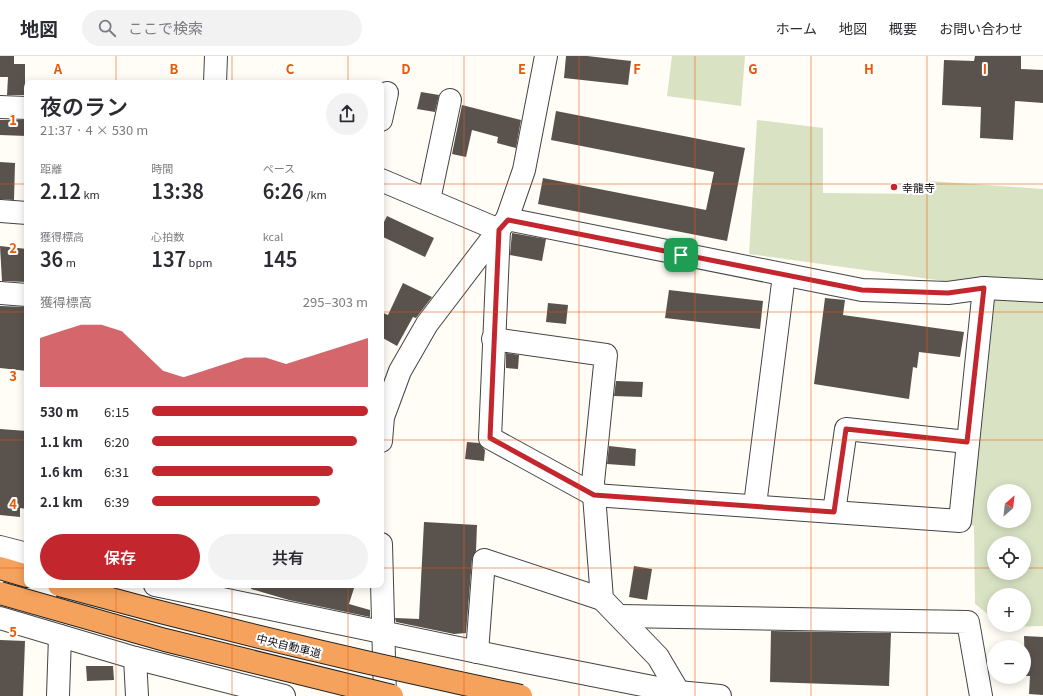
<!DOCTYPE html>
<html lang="ja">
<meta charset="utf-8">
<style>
:root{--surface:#fff;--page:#f2f2f3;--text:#2b2b33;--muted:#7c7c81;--line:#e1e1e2;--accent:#c4262e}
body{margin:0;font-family:Georgia,"Noto Sans JP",serif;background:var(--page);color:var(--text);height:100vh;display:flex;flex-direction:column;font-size:15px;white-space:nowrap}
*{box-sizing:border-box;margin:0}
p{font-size:13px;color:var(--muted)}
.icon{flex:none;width:22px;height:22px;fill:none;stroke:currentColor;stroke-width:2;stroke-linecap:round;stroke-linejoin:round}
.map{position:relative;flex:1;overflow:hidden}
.drawer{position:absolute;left:24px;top:24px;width:360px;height:508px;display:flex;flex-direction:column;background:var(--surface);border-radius:8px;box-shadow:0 2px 10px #0003}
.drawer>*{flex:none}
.needle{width:26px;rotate:28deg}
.controls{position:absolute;left:987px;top:428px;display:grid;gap:8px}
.controls a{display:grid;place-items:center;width:44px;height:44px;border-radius:50%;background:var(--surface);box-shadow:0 2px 10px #0003;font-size:20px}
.pin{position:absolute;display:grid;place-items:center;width:34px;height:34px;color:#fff;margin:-17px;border-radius:8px;box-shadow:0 2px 6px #0006}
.round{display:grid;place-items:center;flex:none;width:42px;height:42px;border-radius:21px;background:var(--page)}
.head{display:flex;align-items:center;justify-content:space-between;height:68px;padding:0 16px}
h1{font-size:22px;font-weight:600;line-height:30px}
.metrics{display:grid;grid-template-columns:repeat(3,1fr);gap:6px;height:68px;padding:4px 16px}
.metrics div{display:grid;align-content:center}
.metrics b{font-size:20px;font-weight:600}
.metrics small{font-size:11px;font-weight:400}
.metrics p{font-size:11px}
.chart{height:112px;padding:8px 16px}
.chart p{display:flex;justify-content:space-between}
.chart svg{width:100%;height:72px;margin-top:4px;fill:var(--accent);opacity:.7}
.cta{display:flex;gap:8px;margin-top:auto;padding:8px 16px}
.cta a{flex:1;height:46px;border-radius:24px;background:var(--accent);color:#fff;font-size:16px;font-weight:600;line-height:46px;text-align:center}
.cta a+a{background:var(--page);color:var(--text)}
ul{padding:0 16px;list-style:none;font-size:13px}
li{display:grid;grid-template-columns:64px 48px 1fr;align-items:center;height:30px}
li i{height:10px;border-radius:5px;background:var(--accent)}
header{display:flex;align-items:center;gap:24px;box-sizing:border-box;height:56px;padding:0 20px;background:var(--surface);border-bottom:1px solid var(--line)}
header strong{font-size:19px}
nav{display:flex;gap:22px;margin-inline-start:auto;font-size:14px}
.search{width:280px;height:36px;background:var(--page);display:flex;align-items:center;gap:10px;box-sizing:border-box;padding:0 14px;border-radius:22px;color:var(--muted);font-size:15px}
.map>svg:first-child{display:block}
.cemetery{fill:#d9e3c4;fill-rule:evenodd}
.building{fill:#5a524d}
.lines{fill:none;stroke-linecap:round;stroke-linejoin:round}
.minor-casing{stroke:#444;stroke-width:24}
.highway-casing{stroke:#222;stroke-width:24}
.minor{stroke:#fff;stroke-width:22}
.highway{stroke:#f5a25d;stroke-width:22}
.highway-bridge-casing{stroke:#222;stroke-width:24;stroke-linecap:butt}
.highway-bridge{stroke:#f5a25d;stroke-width:22}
.route-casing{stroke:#fff;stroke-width:8}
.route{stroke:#c4262e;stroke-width:5}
.grid{fill:none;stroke:#e8590c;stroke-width:1;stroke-opacity:0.55}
.poi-dot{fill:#c4262e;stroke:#fff;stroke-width:1.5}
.labels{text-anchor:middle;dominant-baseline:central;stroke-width:4;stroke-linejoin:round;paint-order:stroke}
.poi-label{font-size:11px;fill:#111;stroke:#fff;text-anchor:start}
.street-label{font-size:11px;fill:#111;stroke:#fff}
.grid-label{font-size:13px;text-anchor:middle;font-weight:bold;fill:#e8590c;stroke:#fff;stroke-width:4;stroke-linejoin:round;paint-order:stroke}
</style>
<header>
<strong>地図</strong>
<div class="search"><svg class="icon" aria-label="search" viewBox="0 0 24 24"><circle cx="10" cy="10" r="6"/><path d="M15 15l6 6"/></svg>ここで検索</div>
<nav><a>ホーム</a><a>地図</a><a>概要</a><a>お問い合わせ</a></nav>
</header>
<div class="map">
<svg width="1043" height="640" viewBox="0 0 1043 640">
<rect width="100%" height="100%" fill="#fffdf5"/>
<g class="cemetery">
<polygon points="672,0 745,0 741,50 667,40"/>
<polygon points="757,64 823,72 823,137 930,138 930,125 1043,133 1043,223 951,226 749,198"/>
<path d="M991 238 1043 241V570L1005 571 1002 569H1024V539H994V563L975 548 974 470 967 467ZM994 435H1024V465H994ZM994 487H1024V517H994Z"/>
</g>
<g class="building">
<polygon points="0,0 14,0 14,8 25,8 25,39 7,39 8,21 0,21"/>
<polygon points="566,0 587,0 631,5 628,29 564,22"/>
<polygon points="975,0 1021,0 1021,13 1043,14 1043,47 1015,45 1013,84 980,82 981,51 942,49 944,4 974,5"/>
<polygon points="421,36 439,39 435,56 417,53"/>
<polygon points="462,49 521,64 516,92 497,87 498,81 472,74 466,101 452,98"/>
<polygon points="556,55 745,92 727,185 538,148 543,122 706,154 714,116 551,84"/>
<polygon points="0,64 27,64 27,80 0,79"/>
<polygon points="0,106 15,107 14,144 0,143"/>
<polygon points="387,160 434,182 425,201 381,180 381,172"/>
<polygon points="512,177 546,183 542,205 510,199"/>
<polygon points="0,190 27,193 27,226 2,225"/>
<polygon points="403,227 432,241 416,262 413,261 397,290 381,281 381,256 388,259"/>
<polygon points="669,234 763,245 760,273 665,262"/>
<polygon points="825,242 845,244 843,259 964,276 960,301 919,296 917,312 913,311 909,343 814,328"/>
<polygon points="548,247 568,249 566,268 546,266"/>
<polygon points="0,250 27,251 27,315 0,312"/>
<polygon points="506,297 519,299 518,313 506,312"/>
<polygon points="616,325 643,326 642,341 614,340"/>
<polygon points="0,373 27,375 27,453 20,452 20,461 0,459"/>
<polygon points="467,386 479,387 485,394 484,405 465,403"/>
<polygon points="609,390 636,393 635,410 607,408"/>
<polygon points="424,466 477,469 476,495 472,503 466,577 454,578 396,566 395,562 419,563"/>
<polygon points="634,510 652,513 647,544 629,541"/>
<polygon points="251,529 355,529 349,548 370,554 370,561 289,544 251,533"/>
<polygon points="771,575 891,577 889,630 770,626"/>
<polygon points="1024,580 1043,581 1043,639 1029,638 1030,620 1025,620"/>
<polygon points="0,584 25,585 23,640 0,640"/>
<polygon points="86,610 113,610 114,624 87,625"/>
</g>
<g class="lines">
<g class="minor-casing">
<g id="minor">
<polyline points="215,27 216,0"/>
<polyline points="0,51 27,52"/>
<polyline points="381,64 387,37"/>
<polyline points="381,124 499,174 490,382 594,439 960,465 984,232"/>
<polyline points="429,144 450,44"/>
<polyline points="0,155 27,157"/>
<polyline points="507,163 862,234 948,237 984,232 1043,235"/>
<polyline points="0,237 27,239"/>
<polyline points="493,283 606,299 593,426 602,543 658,601 681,640"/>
<polyline points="381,385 383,361 400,315 427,268 507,163 524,114 546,0"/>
<polyline points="755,449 784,219"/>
<polyline points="834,456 846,373 967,386"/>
<polyline points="381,488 385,640"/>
<polyline points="0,491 27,498"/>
<polyline points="155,529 531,607 678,636 720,640"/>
<polyline points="620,560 968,566 981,640"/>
<polyline points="0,562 135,602 284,640"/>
<polyline points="477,596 484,504 602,543"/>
<polyline points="135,602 137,640"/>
<polyline points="58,640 60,580"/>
</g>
</g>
<g class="highway-casing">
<polyline id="highway" points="0,512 27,520"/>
</g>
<use href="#minor" class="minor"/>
<use href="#highway" class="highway"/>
<g class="highway-bridge-casing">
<g id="highway-bridge">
<path d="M59 529C212 571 366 608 521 640"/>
<polyline points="0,537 165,584 392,640"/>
</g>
</g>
<use href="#highway-bridge" class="highway-bridge"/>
</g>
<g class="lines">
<g class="route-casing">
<polygon id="route" points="508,164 862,234 948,237 984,232 967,386 846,373 834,456 594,439 490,382 499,174"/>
</g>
<use href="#route" class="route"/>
</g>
<path class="grid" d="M116 0V27M232 0V27M348 0V27M464 0V640M579 0V640M695 0V640M811 0V640M927 0V640M0 128H27M381 128H1043M0 256H27M381 256H1043M0 384H27M381 384H1043M0 512H27M381 512H994M1024 512H1043M116 529V640M232 529V640M348 529V640"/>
<circle class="poi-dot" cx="894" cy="131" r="4"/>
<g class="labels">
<g class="poi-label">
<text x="902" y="131">幸龍寺</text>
</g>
<g class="street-label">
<text transform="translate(289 589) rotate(14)">中央自動車道</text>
</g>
</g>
<g class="grid-label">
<text x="58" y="18">A</text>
<text x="174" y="18">B</text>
<text x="290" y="18">C</text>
<text x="406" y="18">D</text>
<text x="522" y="18">E</text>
<text x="637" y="18">F</text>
<text x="753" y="18">G</text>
<text x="869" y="18">H</text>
<text x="985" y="18">I</text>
<text x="13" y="69">1</text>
<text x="13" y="197">2</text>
<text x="13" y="325">3</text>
<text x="13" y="453">4</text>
<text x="13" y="581">5</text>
</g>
</svg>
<div class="controls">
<a><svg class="needle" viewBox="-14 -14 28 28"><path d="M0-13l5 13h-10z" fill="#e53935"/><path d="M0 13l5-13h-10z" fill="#7c7c81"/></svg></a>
<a><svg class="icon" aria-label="locate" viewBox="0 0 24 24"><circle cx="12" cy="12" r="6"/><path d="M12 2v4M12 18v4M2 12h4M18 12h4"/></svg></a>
<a>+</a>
<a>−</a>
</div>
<div class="pin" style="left:681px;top:199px;background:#1e9e55"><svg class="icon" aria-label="arrive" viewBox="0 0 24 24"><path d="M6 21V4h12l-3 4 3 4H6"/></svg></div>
<section class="drawer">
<div class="head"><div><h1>夜のラン</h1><p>21:37 · 4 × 530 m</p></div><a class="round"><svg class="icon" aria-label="share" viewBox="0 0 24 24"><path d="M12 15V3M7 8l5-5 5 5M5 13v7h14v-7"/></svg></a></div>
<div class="metrics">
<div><p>距離</p><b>2.12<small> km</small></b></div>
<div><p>時間</p><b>13:38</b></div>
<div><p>ペース</p><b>6:26<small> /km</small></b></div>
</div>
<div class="metrics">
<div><p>獲得標高</p><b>36<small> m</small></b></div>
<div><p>心拍数</p><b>137<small> bpm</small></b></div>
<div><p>kcal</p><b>145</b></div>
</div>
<div class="chart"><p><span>獲得標高</span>295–303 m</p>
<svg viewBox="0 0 160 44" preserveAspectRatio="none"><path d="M0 44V14L10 10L20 6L30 6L40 10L50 22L60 34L70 38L80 34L90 30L100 26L110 26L120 30L130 26L140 22L150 18L160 14V44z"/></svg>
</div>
<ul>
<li><b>530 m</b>6:15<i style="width:100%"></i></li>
<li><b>1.1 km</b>6:20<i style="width:95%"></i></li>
<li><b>1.6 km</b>6:31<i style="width:84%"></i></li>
<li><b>2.1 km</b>6:39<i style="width:78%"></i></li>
</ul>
<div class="cta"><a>保存</a><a>共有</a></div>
</section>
</div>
